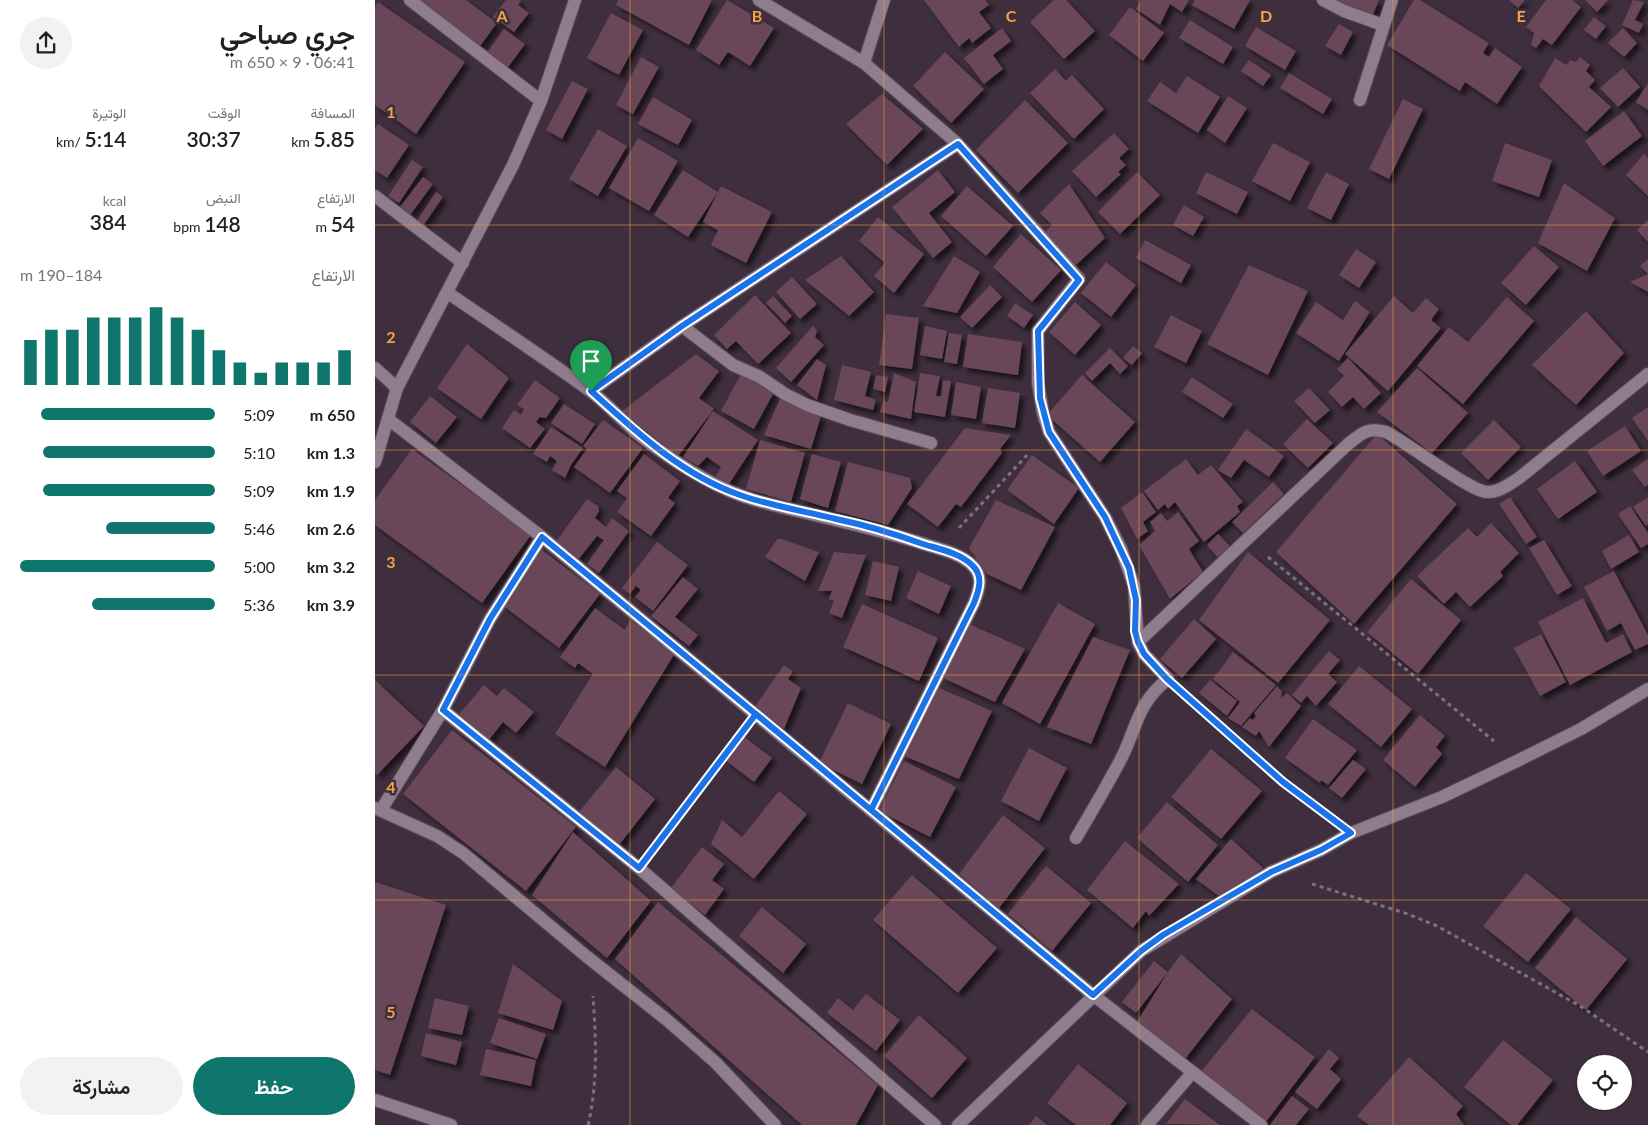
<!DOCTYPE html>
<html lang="ar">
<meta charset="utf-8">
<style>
:root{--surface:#fff;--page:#f2f2f2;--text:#202124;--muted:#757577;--accent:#0f766e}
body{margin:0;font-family:Lato,Vazirmatn,sans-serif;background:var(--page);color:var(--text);direction:rtl;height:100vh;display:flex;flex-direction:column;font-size:19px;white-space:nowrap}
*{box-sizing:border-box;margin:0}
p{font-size:16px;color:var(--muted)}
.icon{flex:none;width:28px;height:28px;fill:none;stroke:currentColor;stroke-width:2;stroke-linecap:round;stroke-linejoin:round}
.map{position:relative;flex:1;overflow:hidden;direction:ltr}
.side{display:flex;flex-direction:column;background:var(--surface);width:375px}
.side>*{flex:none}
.controls{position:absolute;left:1202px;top:1055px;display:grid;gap:10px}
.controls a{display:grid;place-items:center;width:55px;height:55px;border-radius:50%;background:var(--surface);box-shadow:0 1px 4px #0004;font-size:25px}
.pin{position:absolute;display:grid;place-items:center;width:42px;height:42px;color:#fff;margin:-51px -21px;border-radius:50% 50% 50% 0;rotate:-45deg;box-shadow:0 0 5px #0007}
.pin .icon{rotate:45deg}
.round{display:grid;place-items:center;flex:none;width:52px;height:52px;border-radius:26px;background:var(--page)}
.summary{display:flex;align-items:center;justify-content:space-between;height:85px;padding:0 20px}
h1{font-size:28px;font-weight:600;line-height:38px}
.metrics{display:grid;grid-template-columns:repeat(3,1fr);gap:8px;height:85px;padding:5px 20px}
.metrics div{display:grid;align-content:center}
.metrics b{font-size:21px;font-weight:600}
.metrics small{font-size:14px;font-weight:400}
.metrics p{font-size:14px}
.chart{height:140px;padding:10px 20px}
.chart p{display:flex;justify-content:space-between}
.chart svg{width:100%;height:90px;margin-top:5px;stroke:var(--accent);stroke-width:6}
.primary-button{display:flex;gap:10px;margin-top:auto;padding:10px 20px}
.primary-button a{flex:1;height:58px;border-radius:30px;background:var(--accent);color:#fff;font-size:20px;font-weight:600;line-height:58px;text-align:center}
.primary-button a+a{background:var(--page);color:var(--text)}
ul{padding:0 20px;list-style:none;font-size:16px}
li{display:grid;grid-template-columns:80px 60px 1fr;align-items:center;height:38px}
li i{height:12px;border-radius:6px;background:var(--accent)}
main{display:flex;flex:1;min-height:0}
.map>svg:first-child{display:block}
.building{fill:#694658;filter:url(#shadow)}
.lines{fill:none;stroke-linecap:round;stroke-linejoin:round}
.minor-casing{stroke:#5a4c59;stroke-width:14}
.path{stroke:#7e717d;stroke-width:3;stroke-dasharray:4 4;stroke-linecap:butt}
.minor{stroke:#8f7c8d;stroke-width:12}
.route-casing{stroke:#fff;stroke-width:10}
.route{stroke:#1a73e8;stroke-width:6}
.grid{fill:none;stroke:#f4a444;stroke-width:1;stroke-opacity:0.55}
.grid-label{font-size:16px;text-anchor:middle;font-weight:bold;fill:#f4a444;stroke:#3f2f3e;stroke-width:5;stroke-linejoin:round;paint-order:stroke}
</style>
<main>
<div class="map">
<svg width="1273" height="1125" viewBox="0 0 1273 1125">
<defs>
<filter id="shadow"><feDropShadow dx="4.5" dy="4.5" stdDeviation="2.5" flood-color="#0009"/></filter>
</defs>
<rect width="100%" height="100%" fill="#3f2f3e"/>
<g class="building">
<polygon points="38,0 91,0 122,23 103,49"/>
<polygon points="131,0 146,0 143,5 154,13 139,32 118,17"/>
<polygon points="243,0 337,0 314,45 241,5"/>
<polygon points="352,0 399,28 375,66 353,52 344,65 321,50"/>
<polygon points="549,0 610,0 614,5 604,12 616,28 597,43 594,38 584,47"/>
<polygon points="679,0 691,0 720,31 689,59 655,22"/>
<polygon points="766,0 814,0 807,12 795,4 785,25 761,9"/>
<polygon points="820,0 875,0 859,29 817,5"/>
<polygon points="959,0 1004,0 997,17"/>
<polygon points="1039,0 1045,0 1114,43 1108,53 1114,57 1120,48 1147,67 1122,104 1090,82 1085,91 1012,45"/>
<polygon points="1134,0 1150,0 1143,8"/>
<polygon points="1171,0 1197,0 1206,7 1177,45 1168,39 1161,48 1156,45 1159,33 1151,27"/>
<polygon points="1210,0 1233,0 1222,12"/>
<polygon points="1258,0 1269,2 1260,20 1268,24 1264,33 1247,25"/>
<polygon points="3,2 90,62 41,134 0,105 0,7"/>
<polygon points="755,7 789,33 768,61 734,35"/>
<polygon points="236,13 268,30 244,75 212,58"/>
<polygon points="1219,17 1231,26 1221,39 1209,30"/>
<polygon points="815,20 858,47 848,64 804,38"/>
<polygon points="964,24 978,32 966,55 950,46"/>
<polygon points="881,27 921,51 910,70 870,46"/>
<polygon points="627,28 636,41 618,55 628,69 609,84 589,58"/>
<polygon points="1248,28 1262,43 1249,57 1233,43"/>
<polygon points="129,29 150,44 131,70 111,54"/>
<polygon points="570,52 609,89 576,123 538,86"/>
<polygon points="266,57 284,67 258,114 241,105"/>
<polygon points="1205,57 1215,65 1211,71 1220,80 1214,87 1236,107 1211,132 1164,86 1180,58 1192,65 1195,60 1201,62"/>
<polygon points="874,60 896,75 888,86 866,71"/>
<polygon points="1248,68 1265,87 1243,107 1225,88"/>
<polygon points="680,69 691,81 697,75 729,109 699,139 655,93"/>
<polygon points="914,73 957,99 948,114 905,88"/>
<polygon points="812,76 845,97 823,133 772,101 785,82 801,93"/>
<polygon points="197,81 213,89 187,139 171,130"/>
<polygon points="1273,83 1273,110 1261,102"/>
<polygon points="507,94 548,129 512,165 471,124"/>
<polygon points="853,96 872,108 850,143 832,130"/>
<polygon points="278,97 317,120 303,145 263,124"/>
<polygon points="1028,99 1048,109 1014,179 994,169"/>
<polygon points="650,100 693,143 643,193 601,150"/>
<polygon points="1249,111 1267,136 1228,166 1210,141"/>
<polygon points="3,124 34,145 12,178 0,170 0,129"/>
<polygon points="223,129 252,146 223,196 194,179"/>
<polygon points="739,133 754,149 744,158 751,165 743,172 746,174 721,197 697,171"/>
<polygon points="263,138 303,161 274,211 234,188"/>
<polygon points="898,143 935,162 915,201 877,181"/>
<polygon points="1130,143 1177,160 1164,197 1117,181"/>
<polygon points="1269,154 1273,158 1273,196 1251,175"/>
<polygon points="37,160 48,167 24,203 13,196"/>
<polygon points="308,170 343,192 313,237 279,215"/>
<polygon points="563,170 580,192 554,213 577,242 558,258 517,207"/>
<polygon points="762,172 785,195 745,234 723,212"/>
<polygon points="831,172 873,192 862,214 821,193"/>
<polygon points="951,172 974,184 956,220 932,208"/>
<polygon points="48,177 58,184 35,215 25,207"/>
<polygon points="1189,183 1240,218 1212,271 1163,243"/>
<polygon points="694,184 730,238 700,266 668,234 677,225 665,213"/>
<polygon points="346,186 397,212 371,263 336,245 343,230 328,222"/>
<polygon points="592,186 638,226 611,256 566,216"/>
<polygon points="61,192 68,197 47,227 41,222"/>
<polygon points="809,205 829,217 818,236 798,225"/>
<polygon points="503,217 549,254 519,293 499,276 510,263 484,241"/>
<polygon points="1273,220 1273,242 1262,230"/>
<polygon points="646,234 686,270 657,302 618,267"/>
<polygon points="770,240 816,265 806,283 761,258"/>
<polygon points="1159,246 1184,267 1151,305 1126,283"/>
<polygon points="981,249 1001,262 984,288 964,275"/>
<polygon points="466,256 499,292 474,316 430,280"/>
<polygon points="579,256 605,272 582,313 548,306"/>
<polygon points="1273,259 1273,292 1255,282 1273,274 1265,266"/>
<polygon points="731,262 761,285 736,317 706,293"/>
<polygon points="874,265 933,291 893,375 832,344"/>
<polygon points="417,277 442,304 425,319 401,292"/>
<polygon points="615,285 627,297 597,328 585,317"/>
<polygon points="380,295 416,333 383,364 361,341 352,349 339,335"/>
<polygon points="398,296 417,316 410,323 391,303"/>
<polygon points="1019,296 1038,313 1051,298 1064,309 1056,320 1066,328 1013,391 970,354"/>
<polygon points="1132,297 1159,321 1088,404 1042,366 1074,327 1093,342"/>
<polygon points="980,301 995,312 964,361 921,333 941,302 968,320"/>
<polygon points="700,302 726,325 700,355 674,332"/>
<polygon points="640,303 658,315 649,328 632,316"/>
<polygon points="1211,311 1249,353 1201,405 1157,365"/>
<polygon points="511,314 544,318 537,369 504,365"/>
<polygon points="796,315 827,331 811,363 779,347"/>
<polygon points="438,326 442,330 440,337 449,345 416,382 401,368"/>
<polygon points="550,326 572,331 567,359 545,355"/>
<polygon points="574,333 587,335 582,364 569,362"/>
<polygon points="593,334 647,342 643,375 588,367"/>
<polygon points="92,344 134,378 106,419 62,388"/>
<polygon points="758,346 767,353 757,365 748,358"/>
<polygon points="735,348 753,366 745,374 735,363 717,381 710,373"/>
<polygon points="321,354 344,371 324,398 339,409 303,456 246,412"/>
<polygon points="973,358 1006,393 989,409 978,397 967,407 953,392 969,376 962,369"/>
<polygon points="442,359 451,365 442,400 422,385"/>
<polygon points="467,365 496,372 490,396 501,400 498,410 459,400"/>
<polygon points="1042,368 1093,413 1057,453 1002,412"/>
<polygon points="519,373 541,382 536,419 505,412 508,401 513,402"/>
<polygon points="545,373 565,376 561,396 566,396 568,380 576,381 570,417 539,412"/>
<polygon points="366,374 399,392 379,429 346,411"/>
<polygon points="501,375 513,377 510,392 498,389"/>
<polygon points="707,375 760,422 725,462 672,415"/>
<polygon points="817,377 858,404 848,418 807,392"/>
<polygon points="160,380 185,398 171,418 165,417 161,422 170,429 155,448 127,428 139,410 146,415 149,409 142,405"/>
<polygon points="581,382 606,387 601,419 576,415"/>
<polygon points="613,388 645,393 640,428 607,423"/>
<polygon points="934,388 955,410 940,423 919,401"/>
<polygon points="55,396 82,417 61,443 35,422"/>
<polygon points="406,397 423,408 446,416 436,449 389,435"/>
<polygon points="189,404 220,424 207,444 176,423"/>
<polygon points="1273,407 1273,441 1257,418"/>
<polygon points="338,411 383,440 354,484 341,476 346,467 332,457 323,466 308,457"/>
<polygon points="932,419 958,443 933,468 908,444"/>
<polygon points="228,420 268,448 235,493 199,467 212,449 208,446"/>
<polygon points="1119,420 1146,447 1113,480 1086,453"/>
<polygon points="1250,426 1266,451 1228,476 1212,451"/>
<polygon points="176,427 208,448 196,465 190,478 177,470 182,461 175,456 172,462 158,454"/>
<polygon points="590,428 636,435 625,449 627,453 586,507 581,504 563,527 532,504"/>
<polygon points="871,429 909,456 894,477 869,460 856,478 843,470"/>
<polygon points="1002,434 1082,504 979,624 901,552"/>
<polygon points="385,440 430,453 416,502 371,489"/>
<polygon points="37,449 156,535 107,603 0,525 0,500"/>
<polygon points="269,454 305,481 293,498 300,503 276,536 242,512 252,498 242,491"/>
<polygon points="437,454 466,462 453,508 425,499"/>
<polygon points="657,455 704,488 679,524 632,490"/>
<polygon points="811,459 823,475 836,465 868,502 862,506 865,512 829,542 800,502 793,509 790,504 783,510 769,491"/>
<polygon points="1273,459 1273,485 1270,487 1257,470"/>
<polygon points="1200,461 1222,492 1183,519 1162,489"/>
<polygon points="473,462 535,478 537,488 513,525 460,511"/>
<polygon points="898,482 909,494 868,533 857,522"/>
<polygon points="767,492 781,512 768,522 773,531 762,539 746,508"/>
<polygon points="1135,497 1162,537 1151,544 1124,504"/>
<polygon points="1273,497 1273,524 1271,526 1258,507"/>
<polygon points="212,499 223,506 224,511 220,518 231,527 237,518 254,531 224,573 212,564 229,540 222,536 203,560 180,543"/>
<polygon points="621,500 680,527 646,590 612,574 594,548"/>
<polygon points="1255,506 1273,533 1273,544 1266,548 1243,514"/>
<polygon points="803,512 824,541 814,549 828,572 795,599 764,545 780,531 775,522 786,513 792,521"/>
<polygon points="1116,523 1144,553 1125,572 1128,576 1095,607 1081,592 1069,604 1042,576 1093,528 1102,537"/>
<polygon points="843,534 856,547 844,559 832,545"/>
<polygon points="1254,535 1264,552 1236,569 1227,551"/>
<polygon points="403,538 444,552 430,581 390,557"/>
<polygon points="1169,540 1197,586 1182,595 1154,548"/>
<polygon points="282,542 313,565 278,611 260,597 266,590 261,586 255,594 247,588"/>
<polygon points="167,550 225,594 184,648 126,604"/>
<polygon points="459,552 491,555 467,618 454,613 459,601 454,599 457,591 443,591"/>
<polygon points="873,552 955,620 903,683 824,620"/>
<polygon points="498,561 524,567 516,601 490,595"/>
<polygon points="543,571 576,586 564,614 531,598"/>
<polygon points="1239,571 1273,635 1273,644 1260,650 1246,623 1232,631 1209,587"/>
<polygon points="308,577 323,589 300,617 323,635 314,646 276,616"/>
<polygon points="1036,579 1086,620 1043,674 992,632"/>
<polygon points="1208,598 1231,643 1248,634 1257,652 1195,685 1163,622"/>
<polygon points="683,603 720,624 665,724 627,703"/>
<polygon points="487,604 563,638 544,681 468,647"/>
<polygon points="220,608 250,630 255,620 300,653 230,767 180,734 218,674 203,663 200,668 185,657"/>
<polygon points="819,619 841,639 807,678 785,659"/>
<polygon points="594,624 650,649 620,702 568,678"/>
<polygon points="1166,634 1191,682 1165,696 1139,648"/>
<polygon points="718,637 755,650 716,744 672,727"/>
<polygon points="954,651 965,660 953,674 962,682 941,706 932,696 926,703 917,695"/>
<polygon points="858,652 901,685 866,726 853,718 865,702 838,679"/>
<polygon points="409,665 418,671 413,679 426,688 409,729 379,708"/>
<polygon points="984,666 1037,709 1006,747 953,704"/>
<polygon points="0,680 49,726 2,775 0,773"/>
<polygon points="835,680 862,701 852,716 824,693"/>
<polygon points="109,685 122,696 129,688 159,712 141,733 128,722 113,741 81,718"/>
<polygon points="902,686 907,692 906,698 912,693 926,706 894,747 884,731 881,736 867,727 875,718 878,720 881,716 879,713"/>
<polygon points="562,687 617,711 584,779 527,755"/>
<polygon points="473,703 516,724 487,784 444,763"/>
<polygon points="1045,715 1070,736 1061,747 1067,754 1040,787 1008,760"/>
<polygon points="938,719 982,750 953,785 946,780 945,783 910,758"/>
<polygon points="77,730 201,827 151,891 28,794"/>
<polygon points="368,736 397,758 379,782 350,760"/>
<polygon points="654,748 692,768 664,821 626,801"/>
<polygon points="836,749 887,791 846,839 796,797"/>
<polygon points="978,760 991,769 967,798 954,788"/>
<polygon points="529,761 581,787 555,837 504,811"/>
<polygon points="241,767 280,799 244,845 204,812"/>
<polygon points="404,791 432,814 379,879 336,844 347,820 367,837"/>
<polygon points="792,802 843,845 813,882 762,838"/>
<polygon points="628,815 670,848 624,908 584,874"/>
<polygon points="198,832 276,901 232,958 157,895"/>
<polygon points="856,839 888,868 845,897 821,879"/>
<polygon points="750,841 804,884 774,916 771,911 758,928 712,890"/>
<polygon points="327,847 349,864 337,880 349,889 330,915 296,888"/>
<polygon points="671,866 716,903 677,951 633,914"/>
<polygon points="1151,873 1196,909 1153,962 1108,926"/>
<polygon points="537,875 622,948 583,993 498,920"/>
<polygon points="0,882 71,905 15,1075 0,1070"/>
<polygon points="283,902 503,1085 481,1125 427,1125 240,959"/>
<polygon points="387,907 431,944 408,973 364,936"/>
<polygon points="1201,917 1252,959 1211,1010 1160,968"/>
<polygon points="806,954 857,999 810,1059 762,1022 793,972 761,1013 747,1002 779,961 793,972"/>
<polygon points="138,964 187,1001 178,1030 123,1013"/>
<polygon points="491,994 525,1020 501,1051 452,1013 463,998 478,1010"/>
<polygon points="60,998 94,1006 87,1035 53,1028"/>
<polygon points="877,1009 940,1057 890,1123 825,1073"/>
<polygon points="544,1015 592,1058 557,1098 509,1056"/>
<polygon points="124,1018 171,1034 162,1059 115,1043"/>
<polygon points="51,1033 87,1042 81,1065 46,1056"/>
<polygon points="1128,1040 1178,1080 1142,1125 1136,1125 1089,1087"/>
<polygon points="111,1049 161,1060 156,1086 105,1075"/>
<polygon points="954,1049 964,1058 955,1069 966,1079 942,1109 920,1092"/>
<polygon points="1034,1057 1088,1106 1081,1114 1089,1125 994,1125 982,1116"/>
<polygon points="703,1064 752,1103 735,1125 701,1125 672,1103"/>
<polygon points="917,1096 934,1109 921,1125 895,1125"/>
<polygon points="810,1099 845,1125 791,1124"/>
<polygon points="661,1116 672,1125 654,1125"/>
</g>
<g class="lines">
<g class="minor-casing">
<g id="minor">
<polyline points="35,0 166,101"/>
<path d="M384 0 489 63 583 144 704 279 663 331V383L668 413 674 432 730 517 746 549 759 586 763 642 769 654 793 679C761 704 762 729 745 761 731 787 716 813 701 838"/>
<polyline points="948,0 969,11 1008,25"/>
<polyline points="489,63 509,0"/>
<polyline points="985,100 1017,0"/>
<polyline points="0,196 88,263"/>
<path d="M73 293C120 325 168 357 214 390 233 404 249 423 268 438 302 464 342 490 383 501 439 516 494 526 549 544 564 549 585 553 597 565 609 576 604 590 599 603L496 810"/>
<polyline points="307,326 358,365 385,377 410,394 432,405 475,420 556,443"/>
<polyline points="0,368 22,388 0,462"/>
<polyline points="22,388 138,165 166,101 200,0"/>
<polyline points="216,391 307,326 583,144"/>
<polyline points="13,419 167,537 718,995 886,1125"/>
<path d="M763 642 972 445C987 433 992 427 1011 432 1033 443 1094 491 1112 492 1123 493 1135 484 1144 478L1273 374"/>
<polyline points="68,710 264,868 560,1125"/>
<polyline points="0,808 62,836 88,853 211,956 292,1020 340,1062 400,1125"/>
<polyline points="6,810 68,710 115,619 167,537"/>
<polyline points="0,1100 76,1125"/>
<polyline points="583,1125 766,951 896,872 946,850 976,833 1067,797 1142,761 1206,729 1273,689"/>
<polyline points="772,1125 817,1073"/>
</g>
</g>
<g class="path">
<polyline points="584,528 655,452"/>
<polyline points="893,557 1119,741"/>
<polyline points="812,696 908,782 952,815"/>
<polyline points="280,846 364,736"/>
<polyline points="937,884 1033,914 1062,926 1205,1006 1273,1052"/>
<path d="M213 1125C223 1084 221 1038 218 996"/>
</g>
<use href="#minor" class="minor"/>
</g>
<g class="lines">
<g class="route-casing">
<path id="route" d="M216 391C260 431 307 475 365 495 396 506 429 511 461 519 490 525 520 534 548 544 564 549 585 553 597 565 609 576 604 590 599 603L496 810 381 714 264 868 68 710 115 619 167 537C351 689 535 842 718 995L766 951 788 935 896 872 946 850 976 833 908 782 792 679 769 654 763 642 760 631 761 600 754 568 730 517 674 432 665 398 663 331 704 280 583 144 307 326 216 391"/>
</g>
<use href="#route" class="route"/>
</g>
<path class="grid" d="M255 0V1125M509 0V1125M764 0V1125M1018 0V1125M0 225H1273M0 450H1273M0 675H1273M0 900H1273"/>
<g class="grid-label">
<text x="127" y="22">A</text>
<text x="382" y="22">B</text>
<text x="636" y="22">C</text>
<text x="891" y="22">D</text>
<text x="1146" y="22">E</text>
<text x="16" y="118">1</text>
<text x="16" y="343">2</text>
<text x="16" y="568">3</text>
<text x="16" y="793">4</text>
<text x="16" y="1018">5</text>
</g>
</svg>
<div class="controls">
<a><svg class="icon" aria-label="locate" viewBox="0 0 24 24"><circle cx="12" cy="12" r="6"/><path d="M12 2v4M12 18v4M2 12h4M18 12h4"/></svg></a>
</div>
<div class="pin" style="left:216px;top:391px;background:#1e9e55"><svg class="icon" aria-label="arrive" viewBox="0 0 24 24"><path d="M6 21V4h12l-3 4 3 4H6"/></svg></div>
</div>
<section class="side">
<div class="summary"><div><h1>جري صباحي</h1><p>06:41 · 9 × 650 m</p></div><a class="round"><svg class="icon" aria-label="share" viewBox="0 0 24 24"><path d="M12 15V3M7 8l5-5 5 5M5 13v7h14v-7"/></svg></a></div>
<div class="metrics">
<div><p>المسافة</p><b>5.85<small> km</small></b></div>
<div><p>الوقت</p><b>30:37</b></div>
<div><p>الوتيرة</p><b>5:14<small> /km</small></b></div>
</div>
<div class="metrics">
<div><p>الارتفاع</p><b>54<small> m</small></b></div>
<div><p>النبض</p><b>148<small> bpm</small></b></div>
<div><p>kcal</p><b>384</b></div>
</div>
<div class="chart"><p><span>الارتفاع</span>184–190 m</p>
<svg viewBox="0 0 160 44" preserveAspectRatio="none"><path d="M5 44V22M15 44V17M25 44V17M35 44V11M45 44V11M55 44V11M65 44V6M75 44V11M85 44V17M95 44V27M105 44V33M115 44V38M125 44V33M135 44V33M145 44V33M155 44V27"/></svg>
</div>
<ul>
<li><b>650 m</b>5:09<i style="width:89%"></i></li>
<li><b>1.3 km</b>5:10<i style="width:88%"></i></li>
<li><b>1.9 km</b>5:09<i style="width:88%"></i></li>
<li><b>2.6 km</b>5:46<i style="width:56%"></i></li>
<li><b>3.2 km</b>5:00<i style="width:100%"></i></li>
<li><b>3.9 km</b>5:36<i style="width:63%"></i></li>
</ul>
<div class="primary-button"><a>حفظ</a><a>مشاركة</a></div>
</section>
</main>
